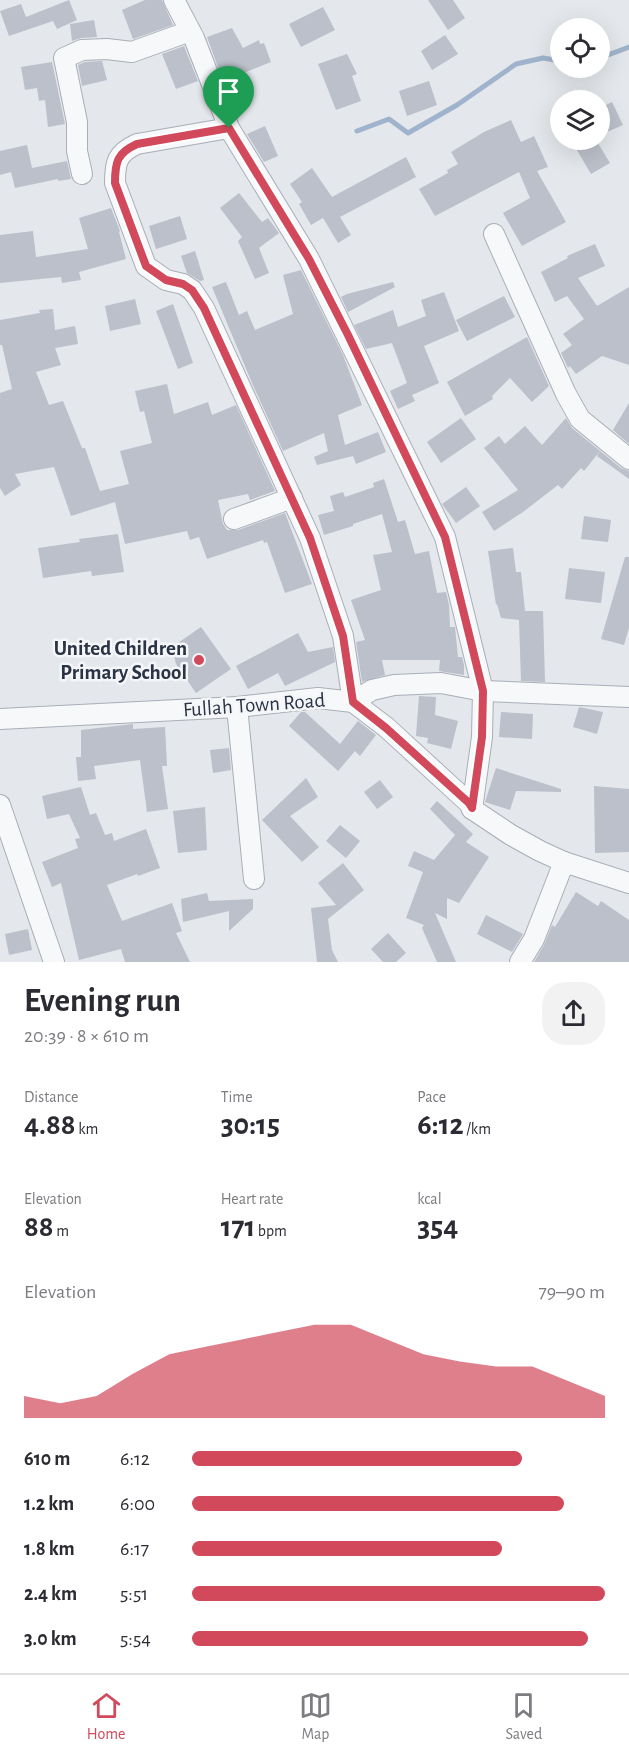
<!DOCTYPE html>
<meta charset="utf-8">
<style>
:root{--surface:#fff;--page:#f2f2f3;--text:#2b2b33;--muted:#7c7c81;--line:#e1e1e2;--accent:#d1495b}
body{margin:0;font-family:"Alegreya Sans",sans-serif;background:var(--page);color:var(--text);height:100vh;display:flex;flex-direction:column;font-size:22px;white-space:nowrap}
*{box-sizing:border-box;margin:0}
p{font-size:20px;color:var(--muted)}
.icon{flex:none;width:33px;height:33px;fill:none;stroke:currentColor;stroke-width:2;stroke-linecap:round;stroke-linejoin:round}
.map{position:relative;height:962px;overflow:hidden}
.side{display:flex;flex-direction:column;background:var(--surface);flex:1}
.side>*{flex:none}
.fabs{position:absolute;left:550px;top:18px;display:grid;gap:12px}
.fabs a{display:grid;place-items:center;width:60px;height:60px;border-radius:50%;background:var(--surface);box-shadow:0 6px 24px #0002;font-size:30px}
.pin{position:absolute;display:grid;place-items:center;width:51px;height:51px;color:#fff;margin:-62px -26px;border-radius:50% 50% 50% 0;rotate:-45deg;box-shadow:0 0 6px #0007}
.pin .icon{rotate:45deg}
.round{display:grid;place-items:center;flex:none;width:63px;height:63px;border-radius:24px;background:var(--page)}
.summary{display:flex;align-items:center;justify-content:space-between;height:102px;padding:0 24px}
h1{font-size:33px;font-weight:700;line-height:45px}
.stats{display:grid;grid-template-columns:repeat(3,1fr);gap:9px;height:102px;padding:6px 24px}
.stats div{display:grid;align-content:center}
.stats b{font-size:30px;font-weight:700}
.stats small{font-size:16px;font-weight:400}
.stats p{font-size:16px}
.chart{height:168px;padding:12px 24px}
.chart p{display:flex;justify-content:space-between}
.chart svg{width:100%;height:108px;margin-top:6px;fill:var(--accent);opacity:.7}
ul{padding:0 24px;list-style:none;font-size:20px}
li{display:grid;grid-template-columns:96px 72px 1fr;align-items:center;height:45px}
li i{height:15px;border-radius:8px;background:var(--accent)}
.tabs{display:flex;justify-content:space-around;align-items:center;height:84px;border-top:2px solid var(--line);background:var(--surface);font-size:16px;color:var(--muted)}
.tabs a{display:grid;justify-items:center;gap:3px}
.tabs .selected{color:var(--accent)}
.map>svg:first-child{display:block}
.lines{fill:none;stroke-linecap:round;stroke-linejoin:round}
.stream{stroke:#9fb4cc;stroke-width:5}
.building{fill:#bbc0ca}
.street-casing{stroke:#a9aeb7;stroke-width:22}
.street{stroke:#f7f8fa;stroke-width:20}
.route-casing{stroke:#fff;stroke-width:12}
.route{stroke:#d1495b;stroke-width:8}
.poi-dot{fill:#d1495b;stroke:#f4f6f9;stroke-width:2}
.labels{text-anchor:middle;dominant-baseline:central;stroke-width:5;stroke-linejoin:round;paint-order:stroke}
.poi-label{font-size:21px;font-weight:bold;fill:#2b3445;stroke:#f4f6f9;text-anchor:end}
.street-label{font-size:21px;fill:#2b3445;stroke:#f4f6f9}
</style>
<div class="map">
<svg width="629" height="962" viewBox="0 0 629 962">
<rect width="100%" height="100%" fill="#e4e7ec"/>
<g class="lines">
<g class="stream">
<polyline points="600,58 629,47"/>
<polyline points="357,131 389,119 408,133 457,105 516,64 543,58 561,61"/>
</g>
</g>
<g class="building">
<polygon points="69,0 77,20 57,29 53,21 9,36 0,11 21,4 26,17"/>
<polygon points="145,0 162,0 173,25 133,39 122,10"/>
<polygon points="428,0 453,0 465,18 448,30"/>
<polygon points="323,7 335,30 301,47 289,24"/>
<polygon points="94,20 97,37 81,38 72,41 70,24"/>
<polygon points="232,28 243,48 259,40 260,44 264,43 271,62 223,81 207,37"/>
<polygon points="445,35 458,54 432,70 421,51"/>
<polygon points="184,46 198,81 176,89 162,54"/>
<polygon points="347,54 357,74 352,76 361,101 336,110 318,64"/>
<polygon points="102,61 107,80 82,86 78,65 85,62"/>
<polygon points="52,62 65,124 48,127 45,100 39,101 37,88 25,90 21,67"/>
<polygon points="429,81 437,105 407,116 399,91"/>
<polygon points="612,102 623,125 600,135 600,108"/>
<polygon points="511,120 521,142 534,136 548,167 537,171 566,222 522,246 503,213 530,198 519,172 435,216 419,189 448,173 447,170 458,164 451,152 484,132"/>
<polygon points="265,126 278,156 264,162 247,134"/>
<polygon points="571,140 596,140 610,163 591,174"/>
<polygon points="27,145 32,168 67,161 71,179 58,181 58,179 15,188 11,172 0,175 0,151"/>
<polygon points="406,157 416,177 340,217 351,235 338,243 323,218 311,225 299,204 302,202 290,184 312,168 332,197"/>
<polygon points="239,193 262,222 268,218 279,233 259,248 269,273 255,279 238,241 242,237 220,208"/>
<polygon points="111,208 120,231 119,232 126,259 79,272 81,280 62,283 61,277 0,283 0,235 33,231 36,257 88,249 79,218"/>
<polygon points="180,216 187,239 156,249 149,226"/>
<polygon points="595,244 605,266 578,278 597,306 629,287 629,365 602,356 576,374 570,366 568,368 561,353 572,345 563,334 584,319 567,296 555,302 541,272 568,258 567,256"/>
<polygon points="195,251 204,280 200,281 187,273 181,256"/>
<polygon points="301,270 343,355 362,405 338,415 345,445 378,432 386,452 356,464 353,456 317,465 314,457 328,451 324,433 283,451 252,383 212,287 226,282 239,315 247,311 255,330 293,314 283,275"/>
<polygon points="393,282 395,287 348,312 341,297 347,294"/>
<polygon points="444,292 459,331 424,346 439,383 412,395 415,401 398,409 390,391 407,383 392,343 366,349 354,325 393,310 398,327 426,316 421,300"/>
<polygon points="504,296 515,317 467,341 456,320"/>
<polygon points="135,299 141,324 110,331 105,306"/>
<polygon points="173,304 193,363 178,369 156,311"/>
<polygon points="53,309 55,330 75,326 78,344 55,348 61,365 36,372 49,405 63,401 82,448 85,448 100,491 129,484 120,451 152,443 144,411 140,412 135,391 167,384 174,414 208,402 212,415 236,405 275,491 250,500 248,494 218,500 223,524 227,530 238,530 285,513 312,584 285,593 267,542 264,543 263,540 207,559 199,537 190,540 187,531 125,544 115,502 71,516 54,467 15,474 21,485 5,496 0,488 0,393 12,389 2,345 0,345 0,320 40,313 39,310"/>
<polygon points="527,337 549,386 532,402 510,378 492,396 493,399 465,416 447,382"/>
<polygon points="629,403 629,444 613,430"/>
<polygon points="461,418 476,439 441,463 427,442"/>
<polygon points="566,418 572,428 621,468 629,471 629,479 597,456 600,451 584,471 581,468 562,489 558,485 523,512 494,531 482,512 518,490 484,448 499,436 505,444 525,426 542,445"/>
<polygon points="384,479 398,522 405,520 415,554 429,551 437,593 446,592 449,605 450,627 455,627 458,657 462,657 464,665 464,675 439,671 440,660 382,660 385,675 362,682 356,642 365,640 351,600 381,590 373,555 392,552 382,514 353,524 353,526 324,535 318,515 334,511 330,496 343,492 345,497 374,487 373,483"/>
<polygon points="466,487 480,506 456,523 442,504"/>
<polygon points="584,516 611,520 608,542 581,539"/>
<polygon points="118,534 124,572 92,576 91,571 43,578 38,548 80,542 79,539"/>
<polygon points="513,548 516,572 521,572 525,611 543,611 545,682 521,681 519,620 501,618 497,604 496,605 488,551"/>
<polygon points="625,557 629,557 629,628 624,645 601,639"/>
<polygon points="569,568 605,572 601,603 565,599"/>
<polygon points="201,627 231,669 196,693 176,664 172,647"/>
<polygon points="298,633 308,652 333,647 335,662 285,686 278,673 248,689 236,666"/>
<polygon points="419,696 436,697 435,715 458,721 451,749 427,743 428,738 416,736"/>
<polygon points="579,707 603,712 597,734 573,727"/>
<polygon points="301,712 305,712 340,744 358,721 376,735 360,756 355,751 338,771 289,726"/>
<polygon points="501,712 533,714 532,739 499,737"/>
<polygon points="133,724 133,729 165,727 167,766 162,766 168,809 147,812 140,760 94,766 96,779 78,781 76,757 81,757 81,730"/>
<polygon points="229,748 231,770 213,773 210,750"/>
<polygon points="496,768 561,789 561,792 516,791 510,810 485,802"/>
<polygon points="306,778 318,797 290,816 319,847 302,862 262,820"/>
<polygon points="380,780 393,797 377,809 364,792"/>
<polygon points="594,786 629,789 629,852 595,853"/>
<polygon points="81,787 90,815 96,813 105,835 112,833 114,841 146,829 160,868 138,876 137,874 107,885 122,921 172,903 182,931 176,933 190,962 125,962 121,949 79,960 61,883 52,887 42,862 78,848 75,839 80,838 69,814 47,819 42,796"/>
<polygon points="437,801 473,834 466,842 489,857 459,903 447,898 447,919 435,913 456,962 437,962 422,928 424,925 406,918 423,872 408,866 414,851 434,860 455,835 430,809"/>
<polygon points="205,807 207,850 178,853 173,811"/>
<polygon points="340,825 360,841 346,858 326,841"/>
<polygon points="343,863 364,890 328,919 332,950 338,962 317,962 311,908 336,905 318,883"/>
<polygon points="576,892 598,906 601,901 629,920 629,962 534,962 544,945 552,925 555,927"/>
<polygon points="207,893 209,901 253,899 253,909 229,931 229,911 183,922 181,899"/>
<polygon points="486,915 523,934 512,952 477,934"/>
<polygon points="28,929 32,950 9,955 5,934"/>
<polygon points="388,933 406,953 396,962 383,962 371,949"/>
</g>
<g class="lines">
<g class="street-casing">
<g id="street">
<polyline points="174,0 194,38 229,128 309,259 445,537 483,691 482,737 472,809"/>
<path d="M229 128 137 144C117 153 115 162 115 183L146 266 166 280 183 284 192 290 204 308 310 538 343 636 353 702 372 690 394 685 441 683 483 691 629 697"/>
<polyline points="82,174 77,151 77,122 64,58 82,50 107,49 132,52 190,31"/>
<polyline points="494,234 566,394 580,419 629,459"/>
<polyline points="234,519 292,498"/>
<polyline points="237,707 254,879"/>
<polyline points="0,719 237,707 318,698 353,702 386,727 469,803 472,809 511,835 540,851 564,862 629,883"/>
<polyline points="0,805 54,962"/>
<polyline points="520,962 534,939 564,862"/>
</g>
</g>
<use href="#street" class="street"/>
</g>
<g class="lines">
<g class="route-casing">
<path id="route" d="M229 128 309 259 348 335 445 537 483 691 482 737 472 808 469 803 386 728 353 702 343 636 310 538 204 308 192 290 183 284 166 280 146 266 115 183C115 162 117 153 137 144Z"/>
</g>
<use href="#route" class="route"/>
</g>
<circle class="poi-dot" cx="199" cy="660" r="6"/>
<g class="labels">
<g class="poi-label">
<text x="187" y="648">United Children<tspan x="187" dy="24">Primary School</tspan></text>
</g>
<g class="street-label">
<text transform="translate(254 705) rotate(-4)">Fullah Town Road</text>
</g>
</g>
</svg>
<div class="fabs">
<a><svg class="icon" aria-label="locate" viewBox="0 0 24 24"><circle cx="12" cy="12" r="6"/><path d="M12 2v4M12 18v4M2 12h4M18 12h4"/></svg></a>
<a><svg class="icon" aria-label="layers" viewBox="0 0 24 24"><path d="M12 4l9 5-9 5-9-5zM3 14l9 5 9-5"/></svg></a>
</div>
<div class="pin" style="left:229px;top:128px;background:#1e9e55"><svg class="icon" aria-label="arrive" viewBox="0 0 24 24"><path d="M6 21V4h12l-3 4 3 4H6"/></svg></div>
</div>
<section class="side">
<div class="summary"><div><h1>Evening run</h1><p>20:39 · 8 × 610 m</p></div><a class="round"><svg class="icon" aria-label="share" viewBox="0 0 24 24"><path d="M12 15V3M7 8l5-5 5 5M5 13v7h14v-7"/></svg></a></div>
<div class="stats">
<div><p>Distance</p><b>4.88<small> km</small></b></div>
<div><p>Time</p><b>30:15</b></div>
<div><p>Pace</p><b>6:12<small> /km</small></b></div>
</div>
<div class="stats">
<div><p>Elevation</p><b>88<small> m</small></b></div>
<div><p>Heart rate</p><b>171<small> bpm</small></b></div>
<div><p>kcal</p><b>354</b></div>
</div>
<div class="chart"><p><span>Elevation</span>79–90 m</p>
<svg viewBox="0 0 160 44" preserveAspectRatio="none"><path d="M0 44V35L10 38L20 35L30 26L40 18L50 15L60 12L70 9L80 6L90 6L100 12L110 18L120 21L130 23L140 23L150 29L160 35V44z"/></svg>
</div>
<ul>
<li><b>610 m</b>6:12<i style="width:80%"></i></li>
<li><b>1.2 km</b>6:00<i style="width:90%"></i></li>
<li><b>1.8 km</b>6:17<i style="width:75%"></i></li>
<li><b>2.4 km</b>5:51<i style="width:100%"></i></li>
<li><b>3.0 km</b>5:54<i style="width:96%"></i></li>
</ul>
</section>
<nav class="tabs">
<a class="selected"><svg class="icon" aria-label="home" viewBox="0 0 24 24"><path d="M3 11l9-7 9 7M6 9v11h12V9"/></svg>Home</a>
<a><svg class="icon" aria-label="map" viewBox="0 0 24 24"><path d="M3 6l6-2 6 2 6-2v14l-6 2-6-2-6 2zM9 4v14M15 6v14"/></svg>Map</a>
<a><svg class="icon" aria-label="saved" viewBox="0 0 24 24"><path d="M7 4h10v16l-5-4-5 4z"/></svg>Saved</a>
</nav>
